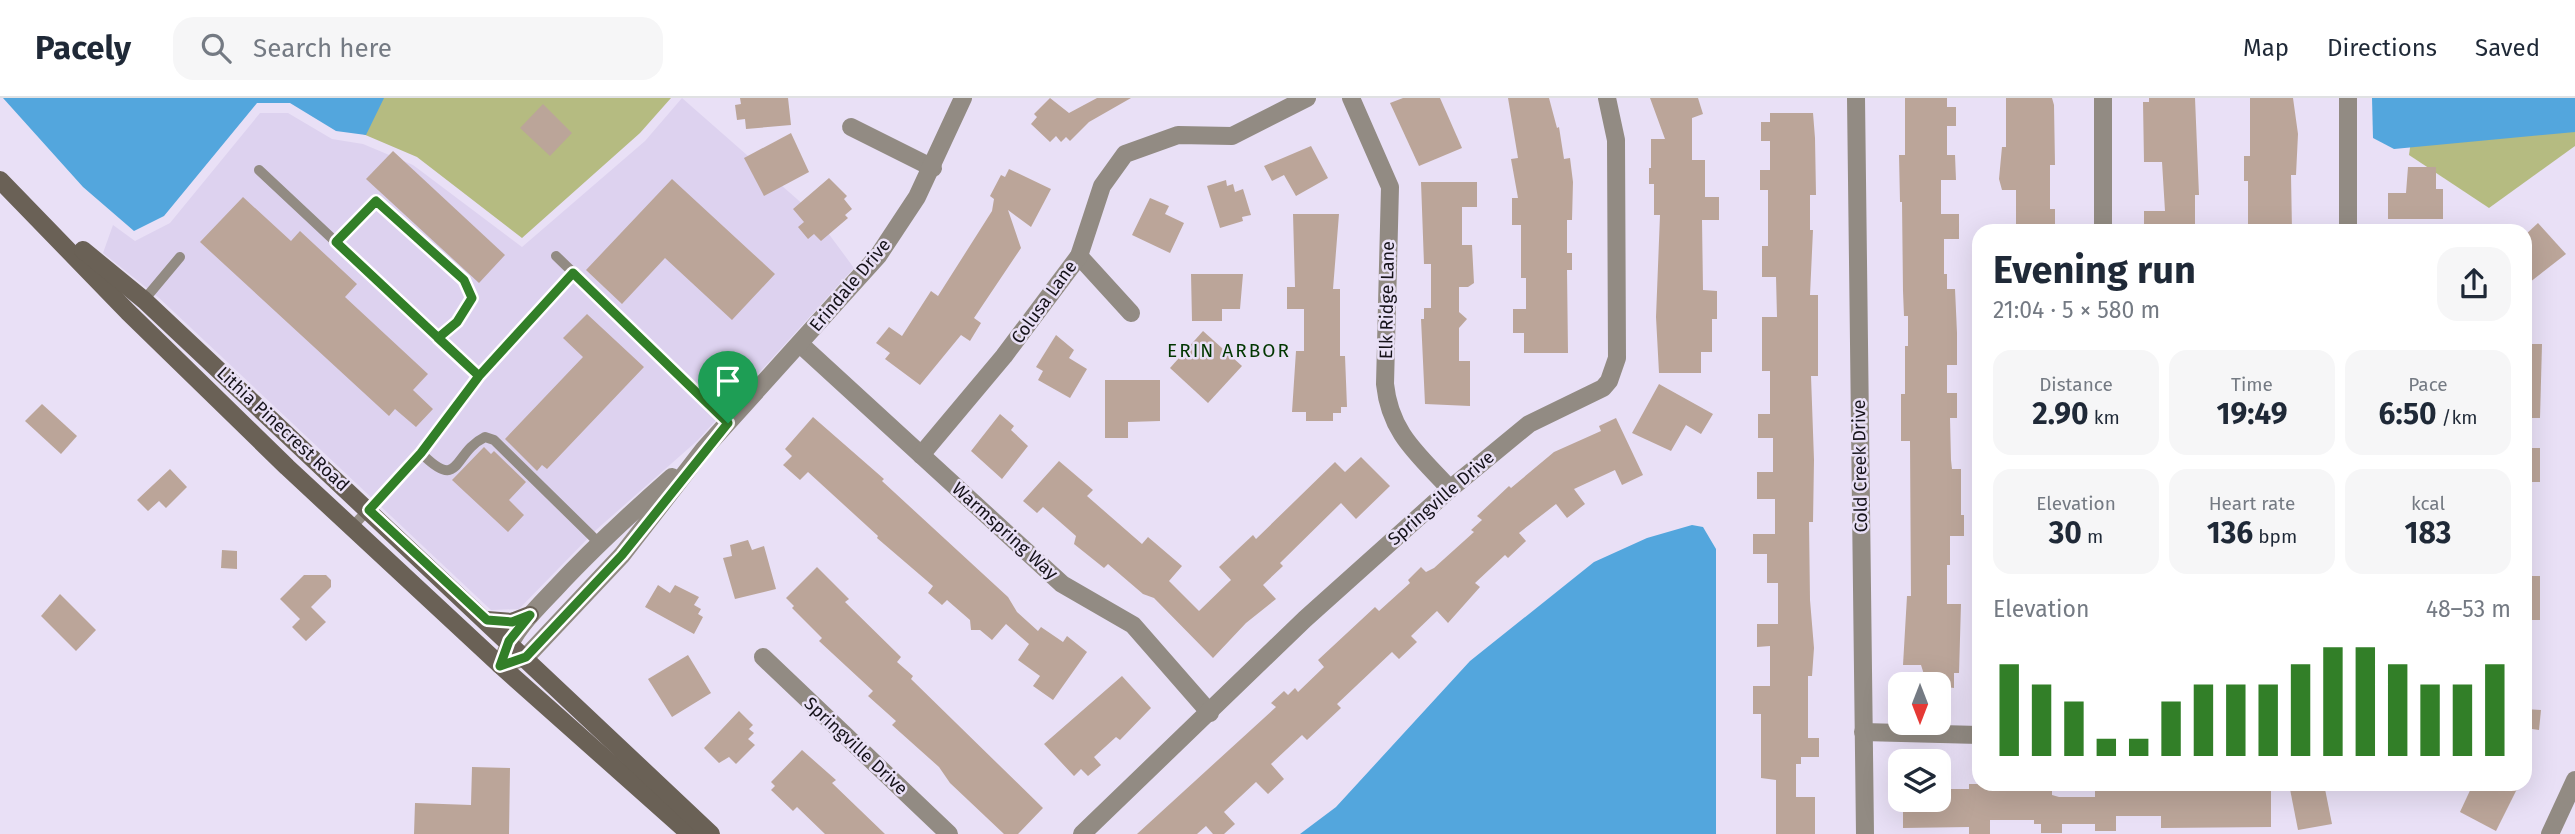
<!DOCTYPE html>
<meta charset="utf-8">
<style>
:root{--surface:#fff;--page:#f6f6f7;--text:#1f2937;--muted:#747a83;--line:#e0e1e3;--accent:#327f28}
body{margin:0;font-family:"Fira Sans",sans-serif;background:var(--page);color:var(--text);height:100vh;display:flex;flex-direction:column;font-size:26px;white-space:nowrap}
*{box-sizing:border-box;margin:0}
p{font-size:23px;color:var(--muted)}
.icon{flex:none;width:38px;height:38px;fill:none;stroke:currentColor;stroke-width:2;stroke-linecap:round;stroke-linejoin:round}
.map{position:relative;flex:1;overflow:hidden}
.sheet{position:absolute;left:1972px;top:126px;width:560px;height:567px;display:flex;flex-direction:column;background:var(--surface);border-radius:21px;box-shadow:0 7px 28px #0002}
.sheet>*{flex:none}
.needle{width:46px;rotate:180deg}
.tools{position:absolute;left:1888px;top:574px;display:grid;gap:14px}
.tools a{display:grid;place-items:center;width:63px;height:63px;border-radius:14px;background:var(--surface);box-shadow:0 7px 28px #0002;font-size:35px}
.pin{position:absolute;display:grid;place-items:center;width:60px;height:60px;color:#fff;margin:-72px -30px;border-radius:50% 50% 50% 0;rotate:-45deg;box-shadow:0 0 7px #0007}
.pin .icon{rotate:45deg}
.round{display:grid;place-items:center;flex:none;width:74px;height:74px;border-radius:21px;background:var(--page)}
.overview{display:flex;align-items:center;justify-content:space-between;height:119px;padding:0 21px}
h1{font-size:38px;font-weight:700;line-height:52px}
.metrics{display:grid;grid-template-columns:repeat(3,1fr);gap:10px;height:119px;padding:7px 21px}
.metrics div{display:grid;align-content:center;border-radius:18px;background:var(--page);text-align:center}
.metrics b{font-size:30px;font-weight:700}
.metrics small{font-size:19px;font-weight:400}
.metrics p{font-size:19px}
.chart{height:196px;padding:14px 21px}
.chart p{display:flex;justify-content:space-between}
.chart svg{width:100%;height:126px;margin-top:7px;stroke:var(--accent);stroke-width:6}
header{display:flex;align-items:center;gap:42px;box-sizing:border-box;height:98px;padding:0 35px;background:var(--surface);border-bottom:2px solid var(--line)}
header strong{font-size:33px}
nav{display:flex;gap:38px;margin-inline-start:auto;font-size:24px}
.search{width:490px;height:63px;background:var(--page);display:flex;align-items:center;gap:18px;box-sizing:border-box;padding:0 24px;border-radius:21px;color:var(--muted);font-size:26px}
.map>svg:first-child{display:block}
.built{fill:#ddd2ef}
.green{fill:#b5bb81}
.water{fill:#53a6dd}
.building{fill:#bba599}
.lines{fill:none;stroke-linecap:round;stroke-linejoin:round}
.service{stroke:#928b83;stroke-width:10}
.minor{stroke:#928b83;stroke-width:18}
.tertiary{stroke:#928b83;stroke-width:18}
.secondary{stroke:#6a6156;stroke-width:18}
.route-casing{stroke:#fff;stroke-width:14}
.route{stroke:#327f28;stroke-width:9}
.labels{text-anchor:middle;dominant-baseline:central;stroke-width:5;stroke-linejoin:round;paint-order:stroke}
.street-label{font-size:18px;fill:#151219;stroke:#e9e0f6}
.neighbourhood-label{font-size:19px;letter-spacing:2px;fill:#013600;stroke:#e9e0f6}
</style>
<header>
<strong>Pacely</strong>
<div class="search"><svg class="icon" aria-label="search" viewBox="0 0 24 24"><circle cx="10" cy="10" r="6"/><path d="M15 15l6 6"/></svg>Search here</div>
<nav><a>Map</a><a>Directions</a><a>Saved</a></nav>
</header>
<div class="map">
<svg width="2575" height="736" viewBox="0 0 2575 736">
<rect width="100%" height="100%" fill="#e9e0f6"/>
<polygon class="built" points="682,0 814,116 854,170 697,343 596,432 519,511 491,512 158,199 103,155 113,127 135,143 170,125 260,15 288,15 332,41 363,46 413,67 522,149 645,43"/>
<g class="green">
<polygon points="381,0 671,0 640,35 522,140 417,59 349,30"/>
<polygon points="2417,0 2575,0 2575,48 2489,110 2409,57"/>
</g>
<g class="water">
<polygon points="3,0 384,0 366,37 336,33 290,5 257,5 164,118 134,133 83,89"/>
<polygon points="2372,0 2575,0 2575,34 2394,51 2373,40"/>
<polygon points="1692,427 1703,429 1716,451 1716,736 1300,736 1336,709 1470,563 1594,464 1647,440"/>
</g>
<g class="building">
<polygon points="740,0 788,0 791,27 746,31 745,21 737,22 735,7 741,6"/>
<polygon points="1050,0 1069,15 1097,0 1131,0 1089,24 1070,43 1066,39 1061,44 1056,38 1050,44 1031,26 1037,19 1034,16"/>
<polygon points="1403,0 1440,0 1462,50 1419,68 1390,5"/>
<polygon points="1508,0 1549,0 1557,30 1559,29 1564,61 1570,60 1573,84 1572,122 1567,122 1567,155 1572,155 1572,172 1567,172 1568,255 1524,255 1524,235 1513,235 1513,211 1526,211 1526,180 1521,180 1521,127 1512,127 1512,100 1518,100 1511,61 1518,60"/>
<polygon points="1650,0 1698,0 1703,16 1692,20 1692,62 1705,62 1705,99 1719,99 1719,122 1702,122 1703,192 1717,193 1717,221 1712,221 1712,254 1701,254 1701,275 1659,275 1656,219 1660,117 1654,117 1654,86 1649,86 1649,70 1651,70 1651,41 1665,41"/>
<polygon points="1905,0 1947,0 1947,9 1956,9 1956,28 1947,28 1947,57 1955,57 1956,82 1941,82 1941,116 1959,116 1959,141 1944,141 1944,176 1947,176 1947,191 1955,191 1957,235 1957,267 1947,267 1947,295 1957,295 1957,320 1950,320 1951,362 1952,371 1961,371 1961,417 1964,417 1964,438 1950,438 1950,467 1947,467 1947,506 1961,506 1959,575 1954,575 1954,590 1927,586 1921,567 1903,567 1907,498 1911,498 1910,343 1901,343 1901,296 1905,296 1905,248 1908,248 1908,218 1904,218 1903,193 1902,104 1900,104 1899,57 1905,57"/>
<polygon points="2006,0 2052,0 2054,7 2055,67 2050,67 2050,111 2055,111 2055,133 2016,133 2016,92 2002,92 1999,81 2002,49 2006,49"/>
<polygon points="2149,0 2195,0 2199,97 2195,97 2195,133 2144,133 2144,113 2165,113 2162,64 2144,64 2143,4 2149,4"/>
<polygon points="2250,0 2293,0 2298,36 2296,77 2291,77 2292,133 2248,133 2248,83 2244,83 2244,58 2250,58"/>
<polygon points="543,6 572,35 550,58 520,30"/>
<polygon points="1770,15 1813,15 1815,40 1816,97 1810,97 1810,132 1813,132 1810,197 1818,197 1818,278 1811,278 1814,362 1813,424 1809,424 1810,502 1814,550 1812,578 1808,578 1808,640 1819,640 1819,659 1801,659 1801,666 1796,666 1796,699 1815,699 1815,736 1776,736 1776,682 1761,680 1761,616 1753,616 1753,588 1770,588 1770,548 1757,549 1757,526 1778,526 1778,485 1767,485 1767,456 1753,456 1753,436 1775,436 1775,401 1757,401 1757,374 1773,374 1773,340 1758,340 1758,316 1770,316 1770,273 1762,273 1762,219 1777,219 1776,179 1762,179 1762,148 1768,148 1768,92 1760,92 1760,72 1770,72 1770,43 1761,43 1761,24 1770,24"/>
<polygon points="791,35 809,74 764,98 744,60"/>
<polygon points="1311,48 1328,80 1296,98 1284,77 1272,83 1264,68"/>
<polygon points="393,53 505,157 479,185 366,81"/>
<polygon points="2408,69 2436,69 2436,91 2443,91 2443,121 2388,121 2388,95 2406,95"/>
<polygon points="1009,71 1051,91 1031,129 1008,112 1021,150 974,220 981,225 970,243 961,237 920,287 885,261 890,255 876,245 889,229 902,238 931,193 938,198 992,113 994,101 990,98 1001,77 1005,79"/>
<polygon points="829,80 847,98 844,101 852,111 845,117 848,120 821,143 814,136 808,141 798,129 804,124 793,111"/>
<polygon points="672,81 775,176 732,222 665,160 622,206 586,172"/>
<polygon points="1226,82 1227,88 1233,86 1235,94 1243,91 1251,117 1242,119 1243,123 1220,130 1207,88"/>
<polygon points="1421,84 1477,84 1477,109 1462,109 1462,147 1472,147 1474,185 1468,189 1459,189 1459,214 1467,221 1459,230 1459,263 1470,263 1470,308 1425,306 1421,221 1424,221 1424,210 1431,210 1431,166 1424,166"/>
<polygon points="243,99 291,143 300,133 357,186 345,199 428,276 413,292 433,311 416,329 395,311 389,318 200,144"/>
<polygon points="1150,100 1169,108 1165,116 1184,125 1170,155 1132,137"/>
<polygon points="1293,116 1339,116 1333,191 1340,191 1340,258 1345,258 1347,309 1341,309 1341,315 1333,315 1333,323 1306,323 1306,314 1292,314 1296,253 1304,253 1304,211 1287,211 1287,189 1295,189"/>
<polygon points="2538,125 2566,156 2525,188 2525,137"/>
<polygon points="1191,176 1243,176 1240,211 1222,211 1222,223 1192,223"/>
<polygon points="587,216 644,269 547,371 542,367 537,373 505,341 583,259 563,240"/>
<polygon points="1203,233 1242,268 1208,305 1170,270"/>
<polygon points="1056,237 1074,252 1069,260 1087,271 1070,300 1038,282 1043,273 1036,269"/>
<polygon points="2525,246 2542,246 2540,320 2525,320"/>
<polygon points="1105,282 1160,282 1160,323 1128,324 1128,340 1105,340"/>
<polygon points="1659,286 1713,316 1701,336 1686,327 1671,353 1632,335"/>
<polygon points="42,306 77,338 61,356 25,323"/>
<polygon points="1000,316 1014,328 1011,332 1028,348 1002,381 971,353"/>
<polygon points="813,319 884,381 882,383 1008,499 1017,514 1038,533 1041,529 1063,544 1067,538 1087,554 1053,602 1033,588 1040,578 1018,562 1029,546 1006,526 992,542 980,532 971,532 970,522 947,502 942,507 928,495 933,488 877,440 878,438 808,374 800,382 783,367 792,358 785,351"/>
<polygon points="1616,320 1643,377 1622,387 1615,372 1574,391 1585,406 1567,420 1556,406 1519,435 1526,443 1508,460 1505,457 1475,485 1480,489 1448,525 1437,513 1411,538 1417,544 1399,561 1392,554 1337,606 1341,610 1307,642 1302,637 1271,666 1284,681 1268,696 1256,684 1224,714 1235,726 1224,736 1213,736 1206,728 1197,736 1137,736 1276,609 1271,605 1284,593 1288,597 1295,590 1298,594 1324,569 1318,562 1375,509 1379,513 1410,485 1408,482 1421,469 1426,474 1434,470 1474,434 1471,432 1482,422 1477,418 1509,388 1511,390 1554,354 1601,333 1599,328"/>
<polygon points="484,349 491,356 494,353 526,384 509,402 524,417 508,434 452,382"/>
<rect x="2525" y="350" width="15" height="34"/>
<polygon points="1361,359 1390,388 1356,421 1341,405 1280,465 1283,468 1263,487 1276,501 1246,525 1213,560 1154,500 1143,496 1108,466 1104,470 1074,446 1076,438 1043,409 1037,415 1023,403 1059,363 1093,392 1087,398 1142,446 1148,439 1182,468 1169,483 1199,513 1231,482 1219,469 1253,437 1256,441 1335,364 1345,374"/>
<polygon points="170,371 187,389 166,410 159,403 148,413 137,402"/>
<polygon points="748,442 752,452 764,448 776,491 735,501 723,460 732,458 730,447"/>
<polygon points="222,452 237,453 237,471 221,470"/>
<polygon points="817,469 849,501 845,504 901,559 897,564 913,578 911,581 1043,710 1018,736 1004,736 950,685 939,669 892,627 896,623 868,598 873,593 819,543 822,540 792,510 794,508 786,500"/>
<polygon points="304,477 326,477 331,482 331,489 311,509 326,524 306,543 292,529 300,521 280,501"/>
<rect x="2525" y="478" width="15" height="44"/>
<polygon points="658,487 670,495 675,487 699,499 694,507 701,511 698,516 703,519 694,536 645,509"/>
<polygon points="60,496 96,532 76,553 41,518"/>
<polygon points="688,557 711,595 672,619 648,581"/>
<polygon points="1122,578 1151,610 1120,642 1116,639 1094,659 1101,667 1088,678 1081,671 1074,678 1044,646"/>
<polygon points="2525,611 2541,612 2539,632 2525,630"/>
<polygon points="739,613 753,627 749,631 754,635 748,641 755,647 736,666 729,659 719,665 704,650"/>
<polygon points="802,652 836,682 832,685 885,736 825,736 797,709 793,713 771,692 775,688 771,684"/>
<polygon points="472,669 510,670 509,736 414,736 415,705 471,707"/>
<polygon points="1969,686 2052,686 2052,697 2059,699 2095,699 2095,686 2271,686 2271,729 2161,730 2161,718 2116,718 2116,733 2095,733 2095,726 2062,726 2062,735 2041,735 2041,726 2034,726 2034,722 1990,722 1990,736 1969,736 1969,729 1903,730 1903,702 1939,702 1939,691 1969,691"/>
<polygon points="2289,686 2324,686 2332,726 2298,732"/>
<polygon points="2473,686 2507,686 2517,691 2496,733 2460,714"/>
</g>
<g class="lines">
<g class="service">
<polyline points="259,72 479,278 573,175"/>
<polyline points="336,144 376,103 464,182 472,199 458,224 438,240"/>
<polyline points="556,158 728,325"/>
<polyline points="144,202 180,159"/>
<path d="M421 355C461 395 452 355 485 339L494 342 598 444"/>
<polyline points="352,429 421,355 479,278"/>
</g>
<g class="minor">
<path d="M1351 0 1390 89 1385 286C1390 335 1418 356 1450 391"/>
<polyline points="1856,0 1865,736"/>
<polyline points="2103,0 2103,133"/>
<polyline points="851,29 933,70"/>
<polyline points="2348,133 2348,0"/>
<polyline points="1079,158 1131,215"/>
<polyline points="800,246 1062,486 1133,527 1210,615"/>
<polyline points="921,357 1004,258 1079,158 1102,88 1125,56 1178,37 1232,38 1307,0"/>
<polyline points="763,559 949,736"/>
<polyline points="1863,634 1979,637"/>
<polyline points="1082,736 1305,521 1450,391 1529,326 1603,290 1609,283 1617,260 1616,42 1607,0"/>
<polyline points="2550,736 2575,682"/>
</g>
<g class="tertiary">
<path d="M504 559C514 532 535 512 555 491 592 451 631 415 672 379"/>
<polyline points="500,567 526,559 622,457 704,351 878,158 917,99 963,0"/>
</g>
<g class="secondary">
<polyline points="0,82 128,214 287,369 500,567 690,736"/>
<polyline points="83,152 144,202 711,736"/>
<polyline points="487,522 512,524 530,517"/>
</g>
</g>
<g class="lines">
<g class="route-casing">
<polyline id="route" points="728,325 573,175 479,278 336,144 376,103 464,182 472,200 457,224 438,240 479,278 421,355 369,412 487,522 512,524 530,517 509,543 500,568 526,559 622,457 728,325"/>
</g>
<use href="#route" class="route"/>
</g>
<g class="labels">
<g class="street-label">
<text transform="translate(850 187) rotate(-50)">Erindale Drive</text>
<text transform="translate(1387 202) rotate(-89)">Elk Ridge Lane</text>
<text transform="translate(1044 204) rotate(-54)">Colusa Lane</text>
<text transform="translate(283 331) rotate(43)">Lithia Pinecrest Road</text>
<text transform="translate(1860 368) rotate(-91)">Cold Creek Drive</text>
<text transform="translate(1441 400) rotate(-41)">Springville Drive</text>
<text transform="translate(1005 433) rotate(42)">Warmspring Way</text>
<text transform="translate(856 648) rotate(43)">Springville Drive</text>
</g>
<g class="neighbourhood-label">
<text x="1229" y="252">ERIN ARBOR</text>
</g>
</g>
</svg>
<div class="tools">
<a><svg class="needle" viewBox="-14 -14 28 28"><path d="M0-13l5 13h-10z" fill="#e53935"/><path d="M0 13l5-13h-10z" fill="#747a83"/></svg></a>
<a><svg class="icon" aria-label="layers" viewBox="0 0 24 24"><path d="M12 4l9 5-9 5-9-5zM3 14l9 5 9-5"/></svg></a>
</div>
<div class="pin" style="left:728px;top:325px;background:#1e9e55"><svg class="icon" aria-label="arrive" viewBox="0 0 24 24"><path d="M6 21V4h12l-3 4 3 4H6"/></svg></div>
<section class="sheet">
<div class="overview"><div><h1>Evening run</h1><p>21:04 · 5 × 580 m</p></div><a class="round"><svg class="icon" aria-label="share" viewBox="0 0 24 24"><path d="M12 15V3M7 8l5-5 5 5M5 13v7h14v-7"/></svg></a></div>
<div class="metrics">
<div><p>Distance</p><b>2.90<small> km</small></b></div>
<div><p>Time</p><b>19:49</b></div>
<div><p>Pace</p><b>6:50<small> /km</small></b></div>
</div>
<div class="metrics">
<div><p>Elevation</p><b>30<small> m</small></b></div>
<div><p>Heart rate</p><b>136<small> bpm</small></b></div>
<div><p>kcal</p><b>183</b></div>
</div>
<div class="chart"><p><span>Elevation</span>48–53 m</p>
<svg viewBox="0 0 160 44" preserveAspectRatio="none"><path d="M5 44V12M15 44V19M25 44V25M35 44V38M45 44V38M55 44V25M65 44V19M75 44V19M85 44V19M95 44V12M105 44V6M115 44V6M125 44V12M135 44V19M145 44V19M155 44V12"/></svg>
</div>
</section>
</div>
